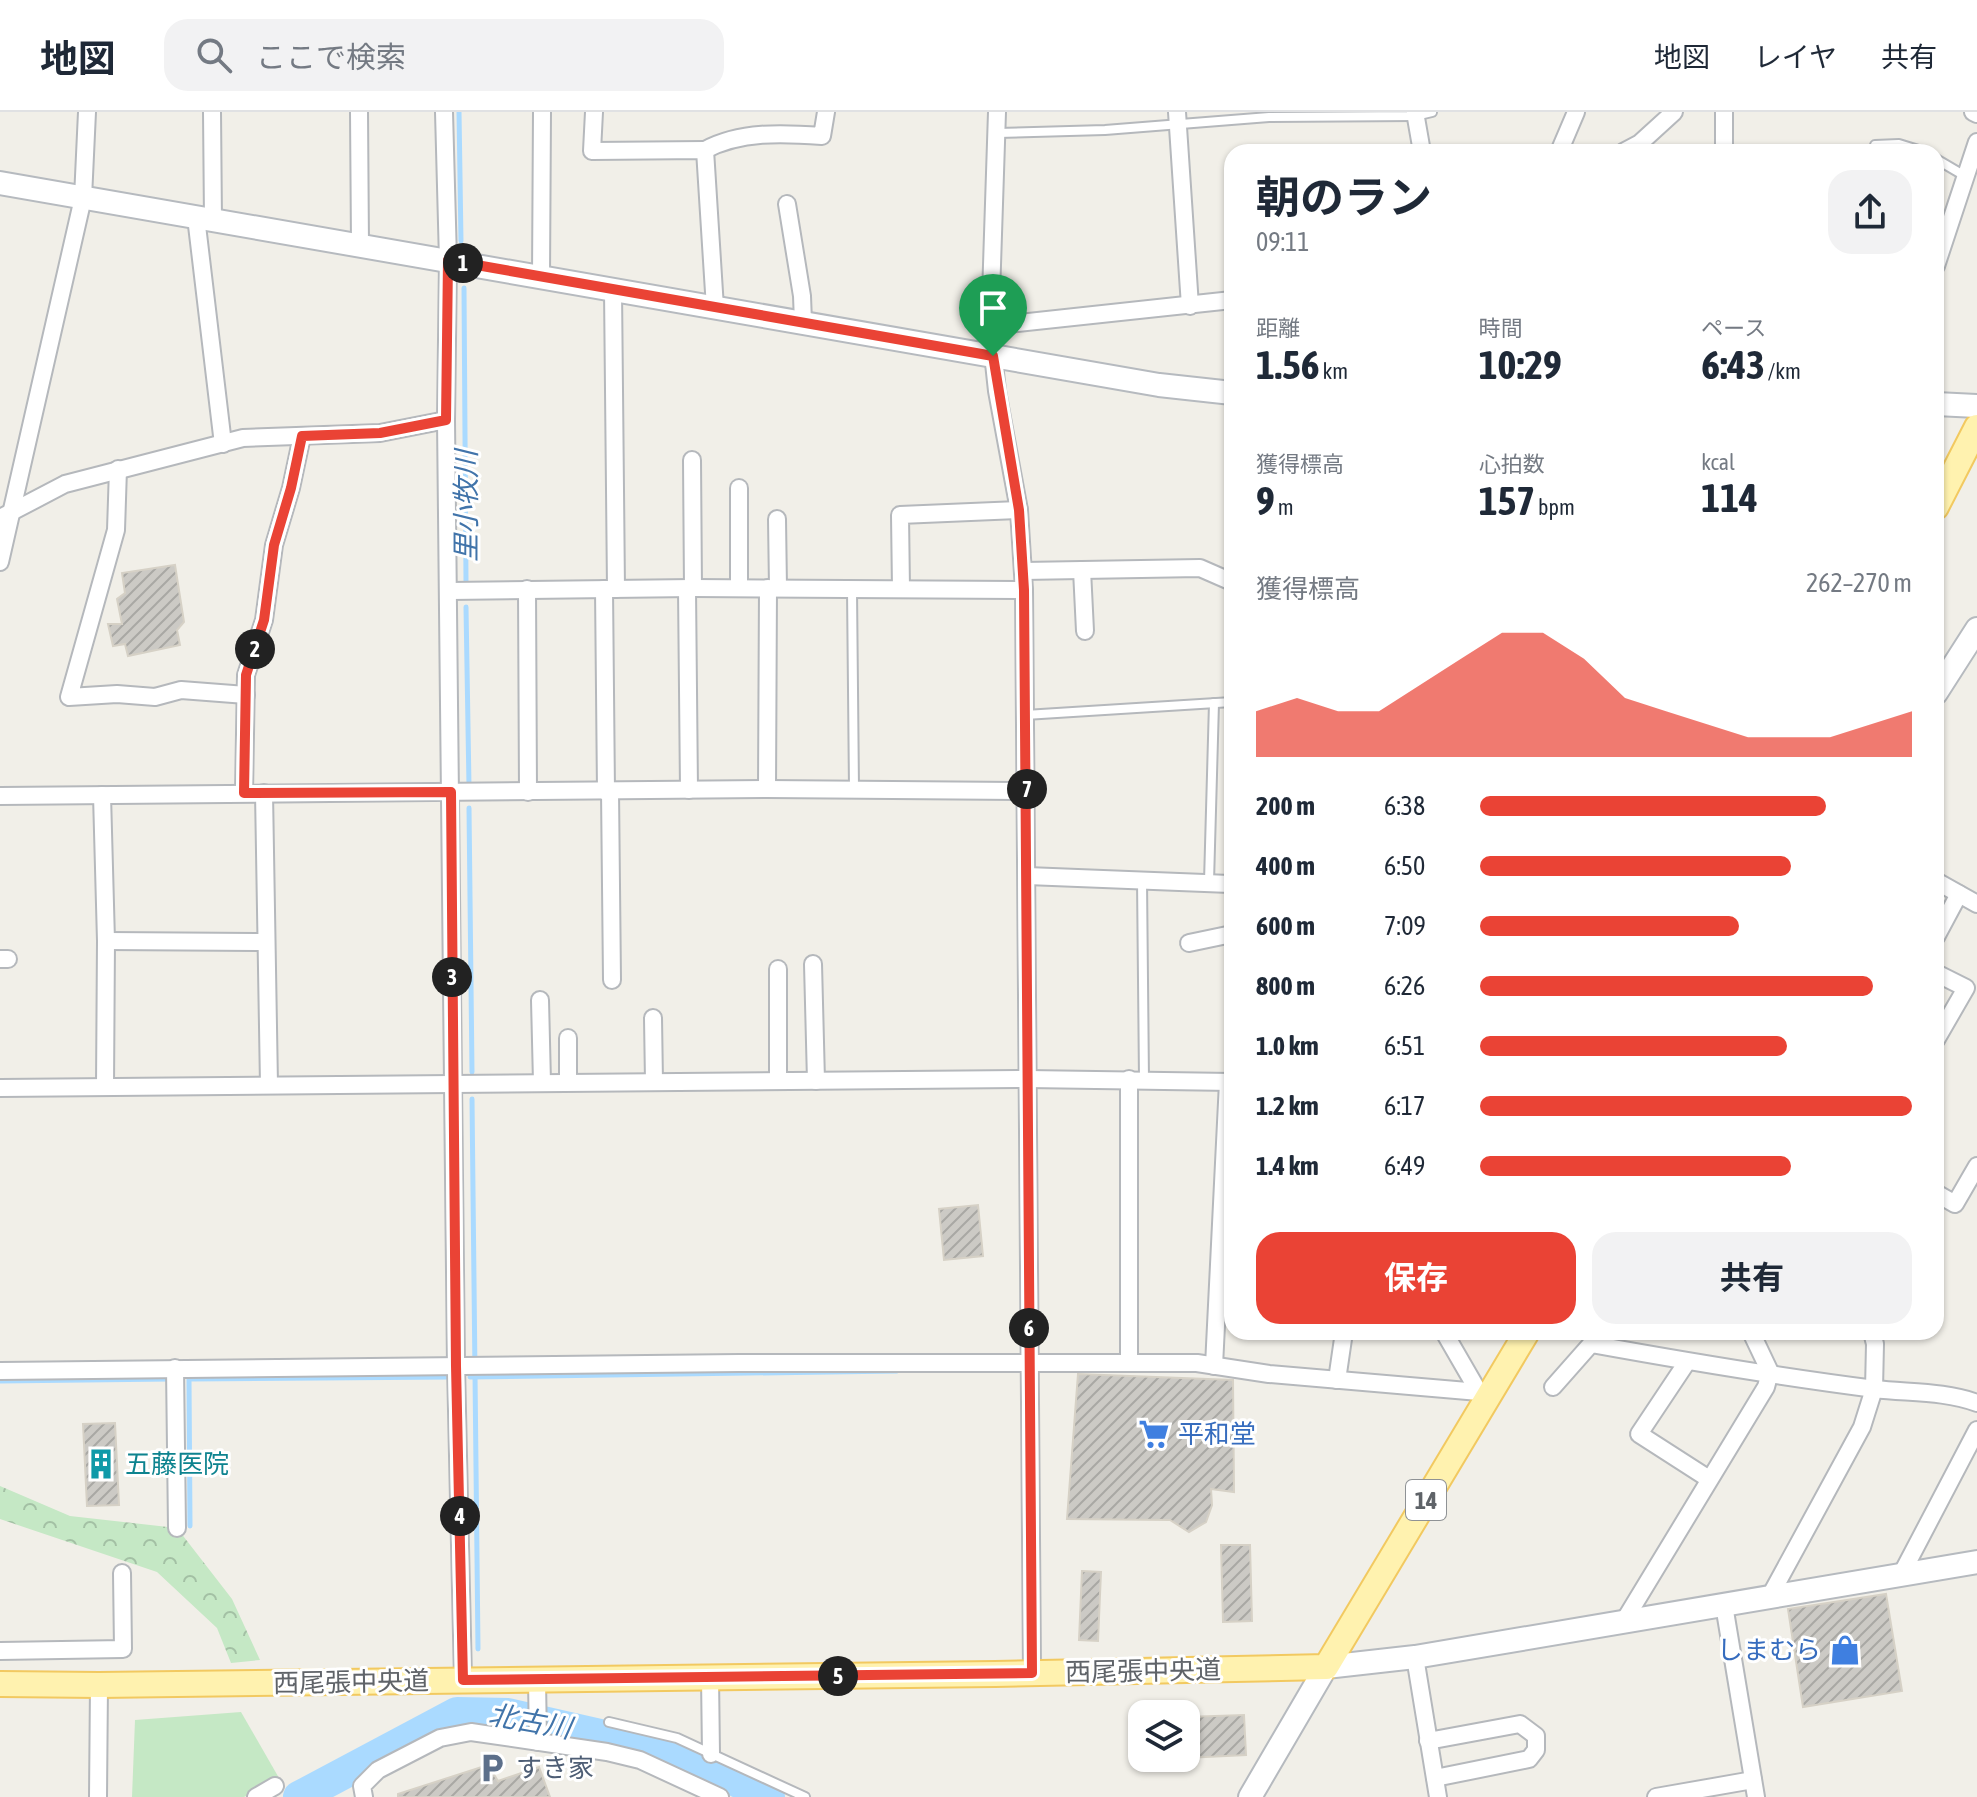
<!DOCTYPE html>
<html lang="ja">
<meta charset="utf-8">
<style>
:root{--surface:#fff;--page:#f2f2f3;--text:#1f2937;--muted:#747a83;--line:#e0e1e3;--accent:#ea4335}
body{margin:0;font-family:"Asap Condensed","Noto Sans JP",sans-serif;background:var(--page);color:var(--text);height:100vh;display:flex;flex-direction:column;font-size:30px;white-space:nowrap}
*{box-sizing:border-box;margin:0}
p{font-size:26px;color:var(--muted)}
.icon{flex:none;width:44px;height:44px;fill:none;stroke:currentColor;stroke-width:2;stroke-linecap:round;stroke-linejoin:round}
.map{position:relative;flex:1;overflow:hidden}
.side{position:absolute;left:1224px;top:32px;width:720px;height:1196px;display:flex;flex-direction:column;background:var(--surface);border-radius:24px;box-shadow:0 2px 6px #0004}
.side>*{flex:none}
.controls{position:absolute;left:1128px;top:1588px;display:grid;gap:16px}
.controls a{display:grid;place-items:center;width:72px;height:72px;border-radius:16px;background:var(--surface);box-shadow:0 2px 6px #0004;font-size:40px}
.pin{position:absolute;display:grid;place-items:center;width:68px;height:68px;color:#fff;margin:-82px -34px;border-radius:50% 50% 50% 0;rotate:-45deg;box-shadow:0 0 8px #0007}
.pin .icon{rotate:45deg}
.km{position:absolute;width:40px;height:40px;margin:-20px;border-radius:50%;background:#222;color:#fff;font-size:22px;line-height:40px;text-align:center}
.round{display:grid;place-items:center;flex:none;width:84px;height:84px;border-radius:24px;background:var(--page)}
.headline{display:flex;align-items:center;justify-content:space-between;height:136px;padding:0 32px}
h1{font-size:44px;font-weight:700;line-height:60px}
.figures{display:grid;grid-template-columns:repeat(3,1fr);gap:12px;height:136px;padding:8px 32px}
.figures div{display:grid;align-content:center}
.figures b{font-size:40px;font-weight:700}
.figures small{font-size:22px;font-weight:400}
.figures p{font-size:22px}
.chart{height:224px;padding:16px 32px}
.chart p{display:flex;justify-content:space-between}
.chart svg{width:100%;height:144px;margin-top:8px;fill:var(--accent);opacity:.7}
.button{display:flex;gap:16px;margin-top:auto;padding:16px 32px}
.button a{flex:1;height:92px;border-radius:24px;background:var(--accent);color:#fff;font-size:32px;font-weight:700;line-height:92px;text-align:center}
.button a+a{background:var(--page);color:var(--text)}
ul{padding:0 32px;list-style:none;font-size:26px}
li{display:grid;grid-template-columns:128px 96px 1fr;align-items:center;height:60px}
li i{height:20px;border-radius:10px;background:var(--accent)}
header{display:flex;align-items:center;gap:48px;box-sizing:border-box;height:112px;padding:0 40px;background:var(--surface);border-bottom:2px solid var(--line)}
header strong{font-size:38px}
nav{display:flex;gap:44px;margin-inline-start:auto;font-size:28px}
.search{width:560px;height:72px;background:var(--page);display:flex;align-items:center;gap:20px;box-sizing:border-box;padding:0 28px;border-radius:24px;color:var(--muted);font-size:30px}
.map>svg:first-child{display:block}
.grass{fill:#c5e8c5}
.park{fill:url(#park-crowns)}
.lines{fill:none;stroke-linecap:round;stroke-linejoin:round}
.stream{stroke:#aadaff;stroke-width:5}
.river{stroke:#aadaff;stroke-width:32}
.building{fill:url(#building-hatch);stroke:#d6d1c6;stroke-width:2}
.lane-casing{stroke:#b5b8bc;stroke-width:12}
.street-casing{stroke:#b5b8bc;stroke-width:20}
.secondary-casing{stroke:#b6babf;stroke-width:26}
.primary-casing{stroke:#f2c960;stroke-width:28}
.lane{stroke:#fff;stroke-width:8}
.street{stroke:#fff;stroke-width:16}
.secondary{stroke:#fff;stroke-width:22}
.primary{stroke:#fff2af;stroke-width:24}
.route-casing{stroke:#fff;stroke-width:16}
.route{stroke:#ea4335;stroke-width:10}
.labels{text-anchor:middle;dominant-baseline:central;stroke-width:6;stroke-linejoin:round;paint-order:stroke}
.shield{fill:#fff;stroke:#8f9295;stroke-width:2}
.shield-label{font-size:24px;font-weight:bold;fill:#5f6368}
.shop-label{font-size:26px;fill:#366cbe;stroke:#fff;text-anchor:start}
.culture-label{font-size:26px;fill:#0d838f;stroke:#fff;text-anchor:start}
.street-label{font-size:26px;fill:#5f6368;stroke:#fff}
.service-label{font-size:26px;fill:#4e5e75;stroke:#fff;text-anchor:start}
.water-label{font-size:28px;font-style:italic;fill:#4174aa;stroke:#fff}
</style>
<header>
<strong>地図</strong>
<div class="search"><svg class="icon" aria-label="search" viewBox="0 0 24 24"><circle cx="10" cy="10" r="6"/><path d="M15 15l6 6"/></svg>ここで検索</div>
<nav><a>地図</a><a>レイヤ</a><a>共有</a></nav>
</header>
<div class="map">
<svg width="1977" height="1685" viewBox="0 0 1977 1685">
<defs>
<pattern id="park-crowns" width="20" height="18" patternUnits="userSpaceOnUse" patternTransform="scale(2)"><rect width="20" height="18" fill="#c5e8c5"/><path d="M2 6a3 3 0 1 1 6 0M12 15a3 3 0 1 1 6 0" fill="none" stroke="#a3c0a4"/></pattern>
<pattern id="building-hatch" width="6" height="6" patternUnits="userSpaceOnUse" patternTransform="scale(2)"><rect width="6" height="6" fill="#cccac5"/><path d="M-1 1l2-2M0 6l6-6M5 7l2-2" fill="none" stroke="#a9a8a4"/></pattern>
</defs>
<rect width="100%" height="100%" fill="#f1efe8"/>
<polygon class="grass" points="241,1600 279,1666 244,1685 132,1685 135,1608"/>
<polygon class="park" points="0,1374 70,1404 177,1416 232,1487 260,1548 231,1551 217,1516 157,1460 0,1407"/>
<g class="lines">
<g class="stream">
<polyline points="459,0 461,129"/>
<polyline points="464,176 466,469"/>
<polyline points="466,495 469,674"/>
<polyline points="469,696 472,960"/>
<polyline points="472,987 478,1537"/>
<polyline points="470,1265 897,1259"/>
<polyline points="0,1269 170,1267"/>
<polyline points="190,1414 189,1267 453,1265"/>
</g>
<polyline class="river" points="299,1685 457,1601 508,1602 636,1631 694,1648 769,1685"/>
</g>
<g class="building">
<polygon points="175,453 184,510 177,518 180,533 128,544 125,532 113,534 108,512 122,512 117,487 125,481 122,461"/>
<polygon points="978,1093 983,1144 944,1148 939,1097"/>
<polygon points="1078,1262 1233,1268 1234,1380 1211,1377 1212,1393 1206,1410 1189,1420 1170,1408 1067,1407"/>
<polygon points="115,1311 119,1393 87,1394 83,1312"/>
<polygon points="1221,1433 1250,1433 1252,1509 1223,1510"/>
<polygon points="1082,1459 1101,1460 1098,1529 1079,1528"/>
<polygon points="1886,1482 1902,1579 1803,1595 1788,1497"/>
<polygon points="1244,1603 1246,1643 1186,1646 1186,1605"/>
<polygon points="488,1653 498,1669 539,1655 550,1685 398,1685 398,1682"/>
</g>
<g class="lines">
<g class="lane-casing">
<g id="lane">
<polyline points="997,21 1105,18 1269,5 1415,4 1432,0"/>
<polyline points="1875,33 1899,32 1925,40"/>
<polyline points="1936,47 1965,64"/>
<polyline points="852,478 854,677"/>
<polyline points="1025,603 1232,590"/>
<polyline points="1142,768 1144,968"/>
<polyline points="1209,770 1214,591"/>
<polyline points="609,1610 677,1626 805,1685"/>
</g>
</g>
<g class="street-casing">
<g id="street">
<polyline points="212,0 213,108"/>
<polyline points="359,0 360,133"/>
<polyline points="444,0 448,148 446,308 456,1254 463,1568"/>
<polyline points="594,0 592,39 705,38 715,196"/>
<polyline points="997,0 990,214 997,279 1019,398 1024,478 1032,1561"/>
<polyline points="1177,0 1190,194"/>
<polyline points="1415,0 1422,40"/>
<polyline points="1973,0 1977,2"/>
<path d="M705 38C740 19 783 21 822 24L826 0"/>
<polyline points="1559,40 1576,0"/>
<polyline points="1623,40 1640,31 1674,0"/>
<polyline points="1724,40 1724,0"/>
<polyline points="787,92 802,184 803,210"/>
<polyline points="196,105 223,332"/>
<polyline points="1936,154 1977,30"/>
<polyline points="541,165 542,0"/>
<polyline points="613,178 616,477"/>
<polyline points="990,214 1232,188"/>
<polyline points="692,348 693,476"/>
<polyline points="118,357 116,418 69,585 117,582 155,585 181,578 246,583"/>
<polyline points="739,376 739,476"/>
<polyline points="0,406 65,372 243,326 380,321 446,308"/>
<polyline points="777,407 778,476"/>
<polyline points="0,450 83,86 87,0"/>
<polyline points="1082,458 1085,519"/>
<polyline points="1023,459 1200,456 1232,470"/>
<polyline points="527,477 528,680"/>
<polyline points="604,477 606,680"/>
<polyline points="687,477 689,678"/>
<polyline points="901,477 900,403 1019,398"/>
<polyline points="450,479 693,476 1024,478"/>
<polyline points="767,677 768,476"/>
<polyline points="610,679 612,868"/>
<polyline points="244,681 246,563 264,508 274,433 291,376 302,324"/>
<polyline points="264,681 269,973"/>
<polyline points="102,683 106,829 105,974"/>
<polyline points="0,684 767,677 1027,679"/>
<polyline points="1027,764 1230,772 1232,775"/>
<polyline points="1936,769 1977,792"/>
<polyline points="1936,825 1959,782"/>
<polyline points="106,829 266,830"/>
<polyline points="1189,831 1232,822"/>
<polyline points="0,847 8,847"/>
<polyline points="813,852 816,969"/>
<polyline points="778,857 778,969"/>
<polyline points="1936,861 1966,876 1936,928"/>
<polyline points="540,888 542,970"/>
<polyline points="653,906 654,970"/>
<polyline points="1129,967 1129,1251"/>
<polyline points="568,970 568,926"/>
<polyline points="0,976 1028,967 1232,970"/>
<polyline points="1936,1081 1955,1092 1977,1054"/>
<polyline points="1444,1220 1481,1284"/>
<polyline points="1687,1250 1639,1322 1709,1367"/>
<polyline points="1214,1254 1228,970"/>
<polyline points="175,1256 177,1416"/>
<polyline points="0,1259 739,1251 1197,1251 1269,1262 1479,1280"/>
<polyline points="1337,1268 1344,1220"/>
<path d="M1553 1275 1591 1232C1685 1249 1780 1265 1875 1277 1908 1281 1945 1279 1977 1291"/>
<polyline points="1901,1463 1977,1318"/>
<polyline points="1770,1484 1862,1315 1874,1277 1875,1232 1872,1220"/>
<polyline points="1724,1493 1756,1685"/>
<polyline points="1624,1509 1766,1275 1770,1260 1751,1220"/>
<polyline points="0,1539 123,1537 122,1461"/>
<polyline points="1415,1545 1438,1685"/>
<polyline points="710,1565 711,1642"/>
<polyline points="537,1568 538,1630"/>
<polyline points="1428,1629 1520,1612 1536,1624 1536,1638 1529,1647 1435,1666"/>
<polyline points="98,1685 99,1573"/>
<polyline points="256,1685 275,1674"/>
<polyline points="364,1685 362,1674 378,1658 440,1626 471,1620 607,1640 640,1648 720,1685"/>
<polyline points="1656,1685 1753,1668"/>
</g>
</g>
<g class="secondary-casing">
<g id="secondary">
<polyline points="0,71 1159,273 1232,281"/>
<polyline points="1936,292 1977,294"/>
<polyline points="1936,581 1977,517"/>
<polyline points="1250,1685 1326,1555 1415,1545 1977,1450"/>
</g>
</g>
<g class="primary-casing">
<g id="primary">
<polyline points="1936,395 1977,315"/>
<polyline points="0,1572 99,1573 995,1562 1326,1555 1527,1220"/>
</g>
</g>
<use href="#lane" class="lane"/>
<use href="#street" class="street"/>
<use href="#secondary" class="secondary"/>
<use href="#primary" class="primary"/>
</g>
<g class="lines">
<g class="route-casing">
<polygon id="route" points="448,148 993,244 1019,398 1024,478 1032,1561 463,1568 456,1254 451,680 244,681 246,563 264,508 274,433 291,376 302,324 380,321 446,308"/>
</g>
<use href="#route" class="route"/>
</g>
<defs>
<g id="supermarket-bare" transform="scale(2.4)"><path d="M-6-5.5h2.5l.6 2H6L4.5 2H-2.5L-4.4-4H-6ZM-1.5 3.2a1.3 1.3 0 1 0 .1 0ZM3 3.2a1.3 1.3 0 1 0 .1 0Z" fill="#3f7fe0" stroke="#fff" stroke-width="2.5" paint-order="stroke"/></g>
<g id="building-bare" transform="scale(2.4)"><path d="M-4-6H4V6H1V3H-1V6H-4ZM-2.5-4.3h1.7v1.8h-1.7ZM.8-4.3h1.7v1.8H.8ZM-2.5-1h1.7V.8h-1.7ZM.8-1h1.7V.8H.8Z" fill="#0f9aa8" stroke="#fff" stroke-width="2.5" paint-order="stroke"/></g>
<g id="shop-bare" transform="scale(2.4)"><path d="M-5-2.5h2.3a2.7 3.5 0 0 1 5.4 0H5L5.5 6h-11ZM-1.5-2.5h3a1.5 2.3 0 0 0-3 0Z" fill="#3f7fe0" stroke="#fff" stroke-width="2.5" paint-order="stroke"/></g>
<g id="parking-bare" transform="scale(2.4)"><path d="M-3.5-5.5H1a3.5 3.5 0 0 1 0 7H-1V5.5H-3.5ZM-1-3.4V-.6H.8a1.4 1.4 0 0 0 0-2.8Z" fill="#5c6f8a" stroke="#fff" stroke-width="2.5" paint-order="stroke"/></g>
</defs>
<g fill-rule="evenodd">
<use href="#supermarket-bare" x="1154" y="1322"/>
<use href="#building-bare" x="101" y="1352"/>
<use href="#shop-bare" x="1845" y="1538"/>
<use href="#parking-bare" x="492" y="1656"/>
</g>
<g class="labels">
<rect class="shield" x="1406" y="1368" width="40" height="40" rx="6"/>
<g class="shield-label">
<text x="1426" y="1388">14</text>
</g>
<g class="shop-label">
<text x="1178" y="1322">平和堂</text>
<text x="1821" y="1538" text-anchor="end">しまむら</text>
</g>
<g class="culture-label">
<text x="125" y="1352">五藤医院</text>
</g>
<g class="street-label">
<text transform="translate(1143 1559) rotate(-1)">西尾張中央道</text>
<text transform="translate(351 1570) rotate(-1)">西尾張中央道</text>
</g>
<g class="service-label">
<text x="516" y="1656">すき家</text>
</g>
<g class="water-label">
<text transform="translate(466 394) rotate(-90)">里小牧川</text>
<text transform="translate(530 1609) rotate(10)">北古川</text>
</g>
</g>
</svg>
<div class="controls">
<a><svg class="icon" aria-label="layers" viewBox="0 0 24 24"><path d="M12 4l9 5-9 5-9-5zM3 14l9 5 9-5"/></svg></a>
</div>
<div class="pin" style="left:993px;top:244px;background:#1e9e55"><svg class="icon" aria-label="arrive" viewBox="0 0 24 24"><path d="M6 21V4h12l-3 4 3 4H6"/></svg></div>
<b class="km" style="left:463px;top:151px">1</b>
<b class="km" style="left:255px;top:537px">2</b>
<b class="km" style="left:452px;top:865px">3</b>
<b class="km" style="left:460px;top:1404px">4</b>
<b class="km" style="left:838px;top:1564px">5</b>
<b class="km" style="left:1029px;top:1216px">6</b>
<b class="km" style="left:1027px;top:677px">7</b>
<section class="side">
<div class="headline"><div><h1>朝のラン</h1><p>09:11</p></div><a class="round"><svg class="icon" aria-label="share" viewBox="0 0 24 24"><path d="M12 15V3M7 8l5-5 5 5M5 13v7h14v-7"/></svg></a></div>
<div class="figures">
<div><p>距離</p><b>1.56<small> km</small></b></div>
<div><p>時間</p><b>10:29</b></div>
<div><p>ペース</p><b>6:43<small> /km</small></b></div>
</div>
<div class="figures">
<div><p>獲得標高</p><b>9<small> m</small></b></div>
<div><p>心拍数</p><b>157<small> bpm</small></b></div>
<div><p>kcal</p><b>114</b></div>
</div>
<div class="chart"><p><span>獲得標高</span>262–270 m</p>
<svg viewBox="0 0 160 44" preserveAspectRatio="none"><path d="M0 44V30L10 26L20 30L30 30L40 22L50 14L60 6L70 6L80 14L90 26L100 30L110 34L120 38L130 38L140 38L150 34L160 30V44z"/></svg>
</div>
<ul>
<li><b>200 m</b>6:38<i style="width:80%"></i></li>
<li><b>400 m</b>6:50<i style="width:72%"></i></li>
<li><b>600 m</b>7:09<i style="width:60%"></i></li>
<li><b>800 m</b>6:26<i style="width:91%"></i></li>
<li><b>1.0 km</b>6:51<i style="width:71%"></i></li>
<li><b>1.2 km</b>6:17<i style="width:100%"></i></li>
<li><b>1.4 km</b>6:49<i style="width:72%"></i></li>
</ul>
<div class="button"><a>保存</a><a>共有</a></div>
</section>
</div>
